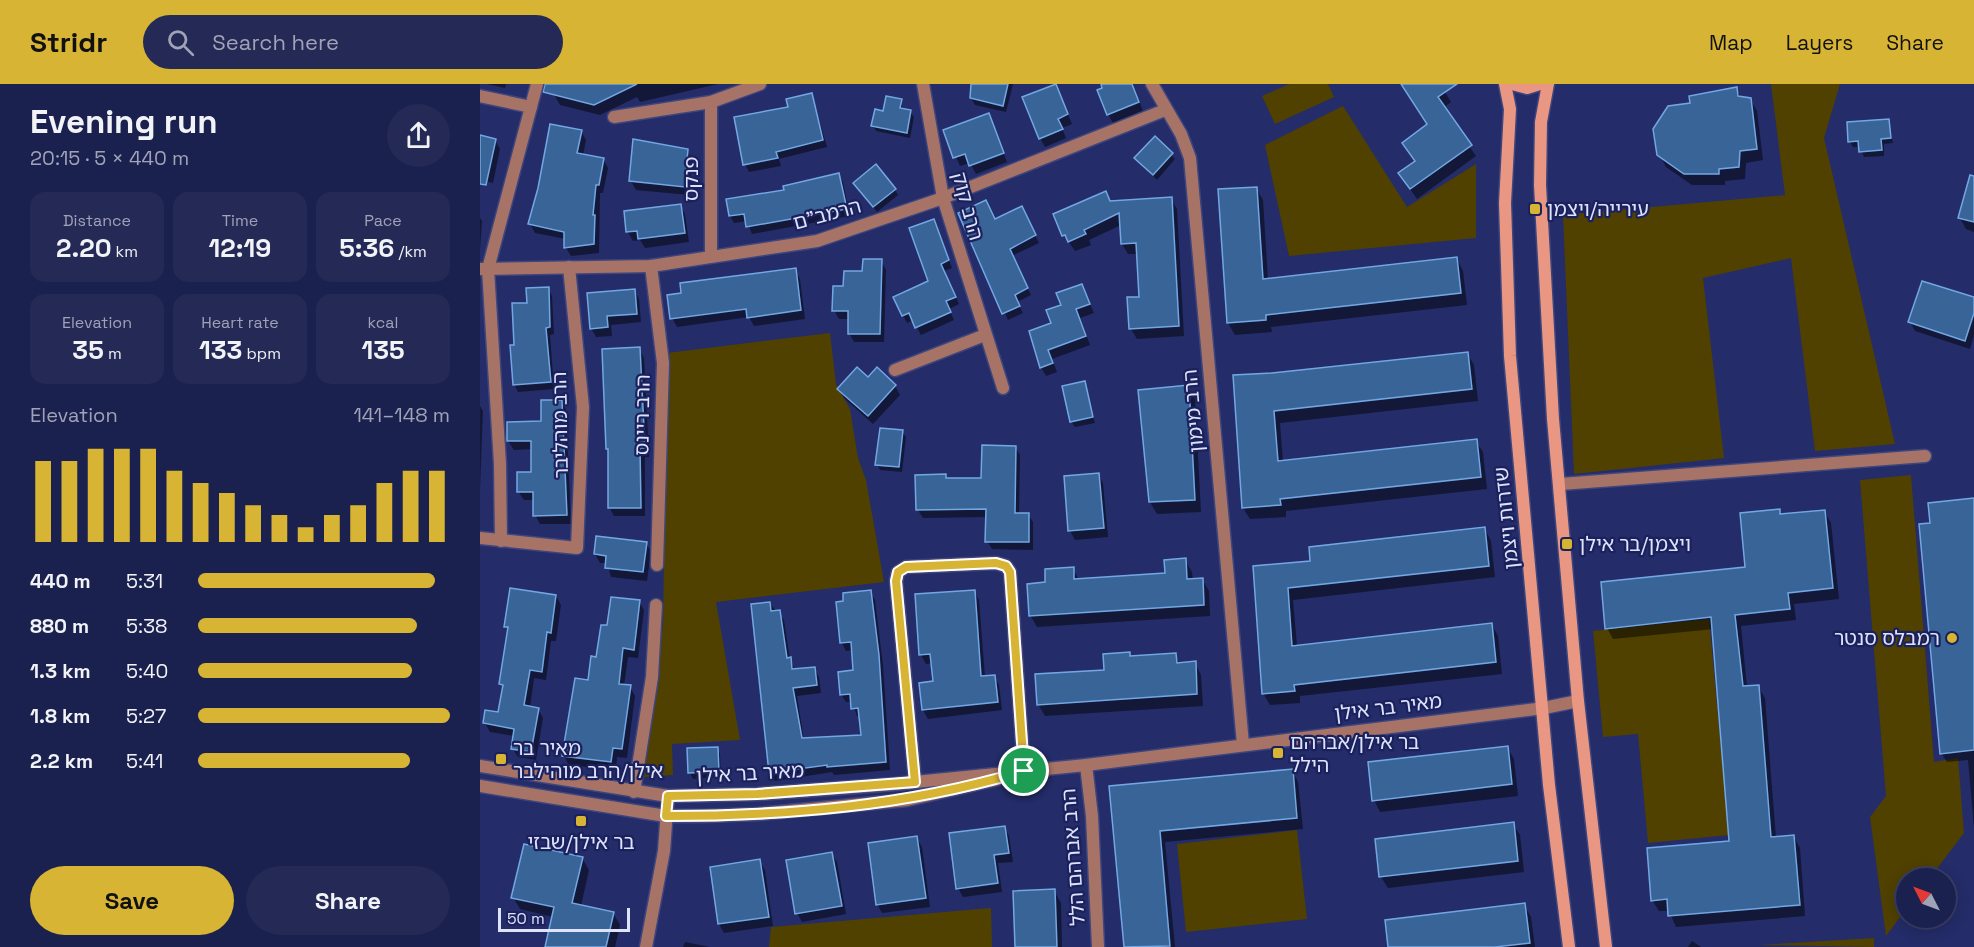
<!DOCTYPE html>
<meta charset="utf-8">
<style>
:root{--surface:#1b214f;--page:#242956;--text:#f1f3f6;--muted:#a0a3b7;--line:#393e66;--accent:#d7b434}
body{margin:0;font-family:"Space Grotesk","Noto Sans Hebrew",sans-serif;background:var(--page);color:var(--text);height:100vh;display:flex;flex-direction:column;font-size:22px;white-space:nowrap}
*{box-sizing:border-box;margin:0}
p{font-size:20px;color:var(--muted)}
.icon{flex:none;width:33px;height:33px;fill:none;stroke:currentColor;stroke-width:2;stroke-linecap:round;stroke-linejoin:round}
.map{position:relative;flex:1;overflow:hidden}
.details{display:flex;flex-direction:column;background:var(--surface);width:480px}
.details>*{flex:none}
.needle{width:39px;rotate:312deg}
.controls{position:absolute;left:1416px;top:784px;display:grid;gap:12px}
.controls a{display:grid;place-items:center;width:60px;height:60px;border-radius:50%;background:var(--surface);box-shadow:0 3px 15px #0003,0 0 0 2px var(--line);font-size:30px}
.scale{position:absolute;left:18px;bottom:15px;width:132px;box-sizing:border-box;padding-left:6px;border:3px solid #dde3fa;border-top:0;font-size:16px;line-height:21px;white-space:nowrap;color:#dde3fa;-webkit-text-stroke:4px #1b215d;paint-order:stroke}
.pin{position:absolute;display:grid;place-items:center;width:51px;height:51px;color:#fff;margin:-26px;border:3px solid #fff;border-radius:50%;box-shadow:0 2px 6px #0007}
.round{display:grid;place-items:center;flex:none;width:63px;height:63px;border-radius:32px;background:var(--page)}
.overview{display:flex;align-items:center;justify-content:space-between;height:102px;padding:0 30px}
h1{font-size:33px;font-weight:700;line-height:45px}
.stats{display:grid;grid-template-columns:repeat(3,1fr);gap:9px;height:102px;padding:6px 30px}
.stats div{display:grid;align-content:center;border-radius:15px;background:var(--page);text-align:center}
.stats b{font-size:26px;font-weight:700}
.stats small{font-size:16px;font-weight:400}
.stats p{font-size:16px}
.chart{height:168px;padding:12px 30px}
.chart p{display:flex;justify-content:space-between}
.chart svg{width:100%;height:108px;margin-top:6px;stroke:var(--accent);stroke-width:6}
.action{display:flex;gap:12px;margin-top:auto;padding:12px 30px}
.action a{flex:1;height:69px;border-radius:36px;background:var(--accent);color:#111;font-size:24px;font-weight:700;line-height:69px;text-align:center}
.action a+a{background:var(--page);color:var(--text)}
ul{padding:0 30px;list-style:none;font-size:20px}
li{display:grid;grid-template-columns:96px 72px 1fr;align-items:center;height:45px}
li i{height:15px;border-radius:8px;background:var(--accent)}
header{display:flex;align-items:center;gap:36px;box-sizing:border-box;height:84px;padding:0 30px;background:var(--accent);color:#111}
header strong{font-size:28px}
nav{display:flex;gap:33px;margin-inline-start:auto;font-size:21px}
.search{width:420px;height:54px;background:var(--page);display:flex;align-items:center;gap:15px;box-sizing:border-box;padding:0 21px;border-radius:33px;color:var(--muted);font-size:22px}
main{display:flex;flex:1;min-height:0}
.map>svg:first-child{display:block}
.green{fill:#504100}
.shadow{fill:#0007}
.building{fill:#386497;stroke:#73a7e4;stroke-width:1.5}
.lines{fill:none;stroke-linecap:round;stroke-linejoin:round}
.minor-casing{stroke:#3e467d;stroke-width:15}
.tertiary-casing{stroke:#3e467d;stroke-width:15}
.secondary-casing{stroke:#3e467d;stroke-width:15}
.minor{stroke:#a87367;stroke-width:12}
.tertiary{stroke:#a87367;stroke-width:12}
.secondary{stroke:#e99683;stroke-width:12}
.route-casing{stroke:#fff;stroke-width:12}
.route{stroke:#d7b434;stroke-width:8}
.poi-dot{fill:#d7b434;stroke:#1b215d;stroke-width:2}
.labels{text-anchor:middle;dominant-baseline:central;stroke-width:4.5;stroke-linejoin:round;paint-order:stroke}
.street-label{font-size:20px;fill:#dde3fa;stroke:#1b215d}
.poi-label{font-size:20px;fill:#dde3fa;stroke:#1b215d;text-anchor:start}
</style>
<header>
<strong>Stridr</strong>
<div class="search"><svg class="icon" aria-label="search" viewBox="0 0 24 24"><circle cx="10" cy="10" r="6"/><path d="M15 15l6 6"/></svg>Search here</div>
<nav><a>Map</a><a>Layers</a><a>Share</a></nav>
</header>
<main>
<section class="details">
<div class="overview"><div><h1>Evening run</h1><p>20:15 · 5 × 440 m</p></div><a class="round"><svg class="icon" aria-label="share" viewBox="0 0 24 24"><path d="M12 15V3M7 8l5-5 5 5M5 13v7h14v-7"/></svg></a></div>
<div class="stats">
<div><p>Distance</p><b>2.20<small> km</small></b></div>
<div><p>Time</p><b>12:19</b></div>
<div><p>Pace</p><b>5:36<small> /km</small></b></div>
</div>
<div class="stats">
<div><p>Elevation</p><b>35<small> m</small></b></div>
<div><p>Heart rate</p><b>133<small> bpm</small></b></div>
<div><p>kcal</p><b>135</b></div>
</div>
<div class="chart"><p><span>Elevation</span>141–148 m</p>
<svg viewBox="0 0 160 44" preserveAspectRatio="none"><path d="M5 44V11M15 44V11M25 44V6M35 44V6M45 44V6M55 44V15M65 44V20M75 44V24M85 44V29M95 44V33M105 44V38M115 44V33M125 44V29M135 44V20M145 44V15M155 44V15"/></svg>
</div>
<ul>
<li><b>440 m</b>5:31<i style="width:94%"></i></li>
<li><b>880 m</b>5:38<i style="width:87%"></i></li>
<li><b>1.3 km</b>5:40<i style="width:85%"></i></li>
<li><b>1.8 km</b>5:27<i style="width:100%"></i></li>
<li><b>2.2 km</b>5:41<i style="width:84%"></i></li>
</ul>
<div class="action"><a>Save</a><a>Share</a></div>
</section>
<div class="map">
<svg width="1494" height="863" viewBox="0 0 1494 863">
<rect width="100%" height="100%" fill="#242c69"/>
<g class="green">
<polygon points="809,0 848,0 854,13 795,40 782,12"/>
<polygon points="1291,0 1360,0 1344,54 1415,360 1335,367 1311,174 1223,194 1244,374 1094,390 1083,131 1305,111"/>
<polygon points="863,22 927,123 996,80 996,154 809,172 785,61"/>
<polygon points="350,249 356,300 370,325 378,374 386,396 404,498 236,518 260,656 192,660 193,691 164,693 183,540 187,269"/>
<polygon points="1431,391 1454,678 1478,674 1484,749 1449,795 1426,795 1426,825 1406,852 1390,733 1406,712 1380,396"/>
<polygon points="1229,535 1249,751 1168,759 1158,650 1123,653 1113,547"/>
<polygon points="817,746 827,835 706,848 697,760"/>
<polygon points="511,824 512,863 289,863 291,843"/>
<polygon points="1394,854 1394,863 1279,861"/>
</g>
<g class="shadow">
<polygon points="7,0 26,0 25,4"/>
<polygon points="77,0 238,0 160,18 157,13 120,31 80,21 74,10"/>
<polygon points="494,0 533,0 526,28 495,21 491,14"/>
<polygon points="622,0 653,0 663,27 633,39 628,30"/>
<polygon points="921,0 960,0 971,18 963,24 996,72 937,115 926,99 936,78 924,59 949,41"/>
<polygon points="1256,5 1262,14 1270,15 1277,27 1283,76 1266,79 1265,95 1245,97 1245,101 1212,101 1186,83 1179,70 1212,21"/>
<polygon points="579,9 592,40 582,44 586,54 565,63 560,54"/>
<polygon points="332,11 347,63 299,75 301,82 269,88 265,80 310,24"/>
<polygon points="421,16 423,26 430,28 434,33 430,54 396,47 393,42"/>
<polygon points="508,31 527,78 496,90 490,79 480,82 465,47"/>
<polygon points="1408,36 1413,59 1404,60 1404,72 1384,73 1380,63 1373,63 1370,58"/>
<polygon points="101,47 106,56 103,71 123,75 128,84 123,109 120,109 119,169 91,172 86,164 86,155 55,149 50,140"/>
<polygon points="0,53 15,56 20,65 13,99 0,96"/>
<polygon points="675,54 695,75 677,96 656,74"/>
<polygon points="207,67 213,75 209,111 156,106 151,97"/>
<polygon points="359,91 363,98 370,132 272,150 267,137 254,139 250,132 306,107"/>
<polygon points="1494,95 1494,148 1486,145 1480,134"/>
<polygon points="378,104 415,106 418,111 397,128"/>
<polygon points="776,104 783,116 788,196 977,175 983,187 987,221 791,243 792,248 755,251 748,239 739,107"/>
<polygon points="691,115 697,125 704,252 657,255 651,245 661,214 658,170 648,170 642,160 641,141 609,156 611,161 595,167 584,151 631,119"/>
<polygon points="200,121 205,130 209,158 165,164 160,156 153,157 148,148"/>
<polygon points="480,129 515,137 545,131 559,159 532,172 551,211 537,218 543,229 528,236"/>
<polygon points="0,134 2,137 0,166"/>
<polygon points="457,144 472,184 464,187 479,220 469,225 474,236 441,251 433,236 427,239 423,231 450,198"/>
<polygon points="401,177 406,186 404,258 374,258 369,249 369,235 359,235 354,226 384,189"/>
<polygon points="315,186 320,195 325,235 274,242 269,233 197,243 192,234"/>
<polygon points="602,202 614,229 600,234 610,261 572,275 577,288 566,292 561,283 573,240"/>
<polygon points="68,204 72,212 74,250 70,251 74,305 38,308 34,300 35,262 49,220"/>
<polygon points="154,206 159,215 161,238 131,241 132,252 116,253 111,244"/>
<polygon points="1494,215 1494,251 1490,265 1435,247 1430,238"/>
<polygon points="159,265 164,274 169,373 165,373 165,432 134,432 129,423 129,369 127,365"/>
<polygon points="987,269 994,281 998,317 800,339 803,378 996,357 1003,368 1007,405 806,427 806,433 770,435 763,424 792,291"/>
<polygon points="388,295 415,302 420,311 393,340 364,314 359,305"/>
<polygon points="604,298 615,339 595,343 591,337"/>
<polygon points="708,303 715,315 721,428 677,430 670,418"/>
<polygon points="81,317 86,326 91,440 60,440 55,431 54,416 44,416 38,407 53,390 52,365 34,366 28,357 62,339"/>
<polygon points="0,322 3,327 0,405"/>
<polygon points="422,348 426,353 422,388 400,386 397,380"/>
<polygon points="535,363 540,371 539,430 548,430 553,438 553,466 512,465 507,457 507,433 443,434 438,426 465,392 467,396 502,396"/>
<polygon points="618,390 623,399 628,453 595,456 590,447"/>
<polygon points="1494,416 1494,744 1488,676 1467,678 1461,669 1452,441"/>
<polygon points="1299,426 1302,432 1344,427 1351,439 1359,515 1314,520 1316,536 1261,542 1267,603 1278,602 1285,614 1296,754 1314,753 1320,764 1325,832 1196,843 1189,827 1179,827 1172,816 1251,758 1234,545 1133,555 1127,544 1267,484"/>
<polygon points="1005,445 1011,457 1015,493 813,516 817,562 1012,541 1018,552 1022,590 820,612 820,619 790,621 783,609 774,483 832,479"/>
<polygon points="166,459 171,468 167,497 131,493 127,479 120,479 115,470"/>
<polygon points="705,476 712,488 713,496 722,495 729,507 730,532 557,543 550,531 567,500 593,485 599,496 686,490"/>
<polygon points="494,507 499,516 505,593 514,592 519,601 522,626 448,635 443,626 454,598 452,579 446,580 441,571"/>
<polygon points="390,508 395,516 403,581 410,686 354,691 352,688 295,697 290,688 289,519 304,536 310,575 315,586 334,584 339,593 341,609 317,612 324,656 382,652 380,632 377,632 372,618 366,618 361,610 375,588 373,566 366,567 362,559"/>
<polygon points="76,512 81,521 76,557 71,557 66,596 54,594 50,624 58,625 63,634 56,676 38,673 32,664 35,652 10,648 5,639 19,630 29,547 26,542"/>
<polygon points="159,518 164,526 158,574 148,573 144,602 150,603 155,612 147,674 137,673 136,686 89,681 84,672 128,543"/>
<polygon points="649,570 651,573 695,571 700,580 715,579 721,591 723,622 565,632 558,620 625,587"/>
<polygon points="1027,663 1034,675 1038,712 900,728 894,716"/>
<polygon points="237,664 240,670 241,693 213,695 210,689 209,666"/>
<polygon points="812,686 818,698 823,745 685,758 695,863 645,863 631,704"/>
<polygon points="1033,740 1040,751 1044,788 908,804 901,793"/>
<polygon points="524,743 529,752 533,778 518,779 522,808 483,813 478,804"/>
<polygon points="437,754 442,763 450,823 402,829 397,820"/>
<polygon points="352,770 357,778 366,830 322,838 317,829"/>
<polygon points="102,774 109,786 101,822 133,829 140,841 135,863 66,863 73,833 40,825 33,813"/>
<polygon points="279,777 285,786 293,842 244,849 239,840 231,784"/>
<polygon points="574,807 581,819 582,863 537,863"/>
<polygon points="1044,821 1051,833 1055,863 909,863"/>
<polygon points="1212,857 1221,863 1208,863"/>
<polygon points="205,858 230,863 203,863"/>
</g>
<g class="building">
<polygon points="65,0 157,0 114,21 63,8"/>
<polygon points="491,0 528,0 523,22 490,14"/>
<polygon points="576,0 588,30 578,35 583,45 559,55 542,13"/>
<polygon points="621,0 652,0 659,18 627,31 617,6 622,4"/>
<polygon points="921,0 977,0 958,13 992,61 930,105 918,89 935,77 922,59 947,40"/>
<polygon points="1257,3 1258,12 1271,14 1277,65 1260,67 1259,83 1239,85 1239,90 1204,90 1177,71 1173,45 1188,22 1210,19 1209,12"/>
<polygon points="332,9 343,56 296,68 298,74 263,81 254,33 308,23 306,15"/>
<polygon points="406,12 422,15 420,24 431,26 427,49 391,42 395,25 403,27"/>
<polygon points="509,29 524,69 489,82 485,70 473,74 463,46"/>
<polygon points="1409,35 1411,54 1401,55 1402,66 1379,68 1378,57 1368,58 1367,38"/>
<polygon points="70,40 102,46 97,69 124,74 119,101 116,101 113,131 115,131 114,160 84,164 84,148 48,140 58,104"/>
<polygon points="0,51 16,55 6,101 0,100"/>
<polygon points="675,52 693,69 673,91 654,74"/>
<polygon points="153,55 208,65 205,103 149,97"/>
<polygon points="396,80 416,105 393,123 373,99"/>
<polygon points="359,89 367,125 266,143 264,130 249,132 246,115 304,106 303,102"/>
<polygon points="1490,91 1494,92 1494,138 1478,134"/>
<polygon points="777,103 783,195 977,173 981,209 786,231 786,236 747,239 738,105"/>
<polygon points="626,107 630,117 692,113 699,242 649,245 647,213 659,213 656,159 641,160 639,129 604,146 606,150 588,158 585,151 582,152 573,130"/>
<polygon points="506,116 515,135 542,122 556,151 530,165 548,204 535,211 540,222 522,230 478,129"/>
<polygon points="201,120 205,149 158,155 157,147 146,148 144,127"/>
<polygon points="454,135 469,176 461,180 476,213 466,217 471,228 435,244 429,229 422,232 413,213 448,197 429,144"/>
<polygon points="383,175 402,175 400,250 368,250 368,227 352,227 353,202 363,202 364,187 382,187"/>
<polygon points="316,184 321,226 267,234 266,225 190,235 187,211 201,209 200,199"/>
<polygon points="1442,197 1494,213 1494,229 1485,257 1428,238"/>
<polygon points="602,200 610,220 596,225 606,252 568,266 573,279 560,284 549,247 571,239 566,226 581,221 576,209"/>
<polygon points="69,203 70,243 66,244 71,298 33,301 30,261 34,261 32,219 47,219 46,204"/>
<polygon points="155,205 157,230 127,232 128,243 110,245 107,209"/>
<polygon points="160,263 165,364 160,364 161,424 128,424 128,365 126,365 122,265"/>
<polygon points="988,268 992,305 794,327 798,377 997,355 1001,393 800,415 801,421 762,424 753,291 792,289"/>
<polygon points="377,283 388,293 397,283 416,301 388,332 357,305"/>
<polygon points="605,297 613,333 590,338 582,302"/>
<polygon points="709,301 715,416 669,418 658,306"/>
<polygon points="61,316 82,316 87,431 53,432 53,408 37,408 37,388 51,388 51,357 27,357 27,338 61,337"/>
<polygon points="400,344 423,346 419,383 395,381"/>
<polygon points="502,361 536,362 535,429 549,429 549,458 505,458 506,425 436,426 435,391 466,390 466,394 501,394"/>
<polygon points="619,389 624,444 588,447 584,392"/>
<polygon points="1494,414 1494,666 1460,670 1439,440 1450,439 1448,419"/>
<polygon points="1300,425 1300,430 1345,426 1353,504 1308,509 1310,525 1255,531 1263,602 1279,601 1291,753 1314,751 1320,821 1188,832 1187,815 1171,817 1167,764 1249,757 1231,533 1125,545 1121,498 1265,483 1260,429"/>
<polygon points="1005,443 1009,482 808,504 812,562 1012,539 1016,578 814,601 815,607 782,610 773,482 830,477 829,463"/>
<polygon points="116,452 167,458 163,488 125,484 126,472 114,470"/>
<polygon points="706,474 707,495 723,494 724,521 549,532 547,500 565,498 565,485 594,483 594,495 685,489 684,476"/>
<polygon points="30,504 76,511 71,549 67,548 62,588 50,586 44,621 59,624 51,668 31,665 34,645 3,639 5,626 18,628 23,601 19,600 28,543 24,543"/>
<polygon points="391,506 399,571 406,678 347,683 347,681 289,689 271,520 290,518 291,527 300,526 307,574 311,573 312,585 335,583 337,601 313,604 322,654 381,651 378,624 371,625 370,610 360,611 358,588 373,586 371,558 360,559 356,518 363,517 363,509"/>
<polygon points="495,506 501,592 515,591 518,618 442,626 439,599 453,597 450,570 439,571 435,510"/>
<polygon points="131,513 160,516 154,566 143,564 139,600 151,601 142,665 133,664 131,678 82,672 95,594 108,596 111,572 116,573 121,541 127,541"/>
<polygon points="650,568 650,572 696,569 697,579 716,577 717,610 557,621 555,590 624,586 623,570"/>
<polygon points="1028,662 1032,700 892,717 888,678"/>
<polygon points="238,663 239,688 208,689 207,664"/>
<polygon points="813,685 817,734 680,747 690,862 644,863 629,702"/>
<polygon points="1034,738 1038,777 899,793 895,755"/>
<polygon points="525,742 529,769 514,771 518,799 476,805 469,749"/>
<polygon points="437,752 446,814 396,821 388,759"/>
<polygon points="44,760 103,773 92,819 134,828 126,863 65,863 74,823 31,814"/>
<polygon points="352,768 362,822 315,830 306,776"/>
<polygon points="280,775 289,833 238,840 230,783"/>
<polygon points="575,805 577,863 535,863 533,807"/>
<polygon points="1045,819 1050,859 1015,863 908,863 905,836"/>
</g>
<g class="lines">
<g class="minor-casing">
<g id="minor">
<polyline points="443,0 463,114 523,304"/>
<polyline points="672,0 701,50 710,74 763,660"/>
<polyline points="0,12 51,23"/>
<polyline points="231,18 231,172"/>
<polyline points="134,33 231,18 280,0"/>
<polyline points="171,182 183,279 177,481"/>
<polyline points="0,185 171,182 337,157 463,114 685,26"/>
<polyline points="415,286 505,251"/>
<polyline points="1081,400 1445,372"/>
<polyline points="0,454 97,464 103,323 89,183"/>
<polyline points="21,457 20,380 8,185 57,0"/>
<polyline points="606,681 612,732 618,863"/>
<polyline points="435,697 416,497 418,488 426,483 516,479 526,482 530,488 544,687"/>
<polyline points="154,708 172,593 176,521"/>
<polyline points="166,863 184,767 188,712"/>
</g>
</g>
<g class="tertiary-casing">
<g id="tertiary">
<polyline points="0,682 188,712 277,710 415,700 606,681 1064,624 1098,617"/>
<polyline points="0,702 186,732 224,732 278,730 427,716 518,695"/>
</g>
</g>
<g class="secondary-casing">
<g id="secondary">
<polyline points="1025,0 1030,25 1025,119 1030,272 1069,701 1089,863"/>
<polyline points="1032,0 1047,4 1060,0"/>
<polyline points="1068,0 1061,38 1060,101 1073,335 1098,617 1126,863"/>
</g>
</g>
<use href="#minor" class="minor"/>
<use href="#tertiary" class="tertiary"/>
<use href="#secondary" class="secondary"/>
</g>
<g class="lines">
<g class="route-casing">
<path id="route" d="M516 479 526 482 530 488 544 687C428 722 307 732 186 732L188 712 277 710 435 698 416 497 418 488 426 483Z"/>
</g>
<use href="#route" class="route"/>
</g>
<g class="poi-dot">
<rect x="1049" y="119" width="12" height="12" rx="3"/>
<rect x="1081" y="454" width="12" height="12" rx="3"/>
<circle cx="1472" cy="554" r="6"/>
<rect x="792" y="663" width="12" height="12" rx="3"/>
<rect x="15" y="669" width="12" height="12" rx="3"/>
<rect x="95" y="731" width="12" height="12" rx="3"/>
</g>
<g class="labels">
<g class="street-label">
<text transform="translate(211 95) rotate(-90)">פנקס</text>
<text transform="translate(488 122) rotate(75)">הרב קוק</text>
<text transform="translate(347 130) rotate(-15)">הרמב"ם</text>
<text transform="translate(713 327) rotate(-95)">הרב מימון</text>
<text transform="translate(162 331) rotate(-89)">הרב ריינס</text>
<text transform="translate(80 341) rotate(-91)">הרב מוהליבר</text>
<text transform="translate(1026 434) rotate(-96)">שדרות ויצמן</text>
<text transform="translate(908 623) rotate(-7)">מאיר בר אילן</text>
<text transform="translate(270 689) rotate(-3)">מאיר בר אילן</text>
<text transform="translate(593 773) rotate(-94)">הרב אברהם הלל</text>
</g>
<g class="poi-label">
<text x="1067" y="125">עירייה/ויצמן</text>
<text x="1099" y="460">ויצמן/בר אילן</text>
<text x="1460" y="554" text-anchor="end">רמבלס סנטר</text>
<text x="810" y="658">בר אילן/אברהם<tspan x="810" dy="23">הילל</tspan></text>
<text x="33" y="664">מאיר בר<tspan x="33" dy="23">אילן/הרב מוהילבר</tspan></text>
<text x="101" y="758" text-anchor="middle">בר אילן/שבזי</text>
</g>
</g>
</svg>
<div class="controls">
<a><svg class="needle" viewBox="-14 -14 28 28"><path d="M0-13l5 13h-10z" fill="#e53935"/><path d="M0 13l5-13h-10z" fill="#a0a3b7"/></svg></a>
</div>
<div class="scale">50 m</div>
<div class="pin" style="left:544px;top:687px;background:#1e9e55"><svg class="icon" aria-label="arrive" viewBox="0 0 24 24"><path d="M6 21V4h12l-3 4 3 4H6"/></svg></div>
</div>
</main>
